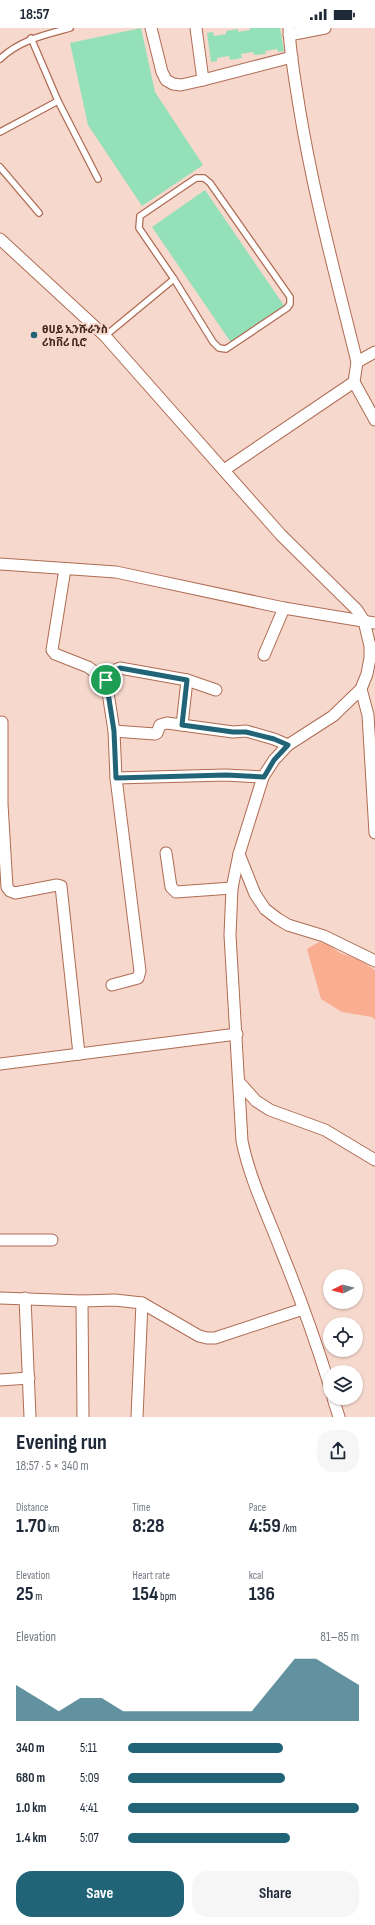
<!DOCTYPE html>
<meta charset="utf-8">
<style>
:root{--surface:#fff;--page:#f6f6f7;--text:#1f2937;--muted:#747a83;--accent:#216477}
body{margin:0;font-family:"Sofia Sans Condensed","Noto Sans Ethiopic",sans-serif;background:var(--page);color:var(--text);height:100vh;display:flex;flex-direction:column;font-size:15px;white-space:nowrap}
*{box-sizing:border-box;margin:0}
p{font-size:13px;color:var(--muted)}
.icon{flex:none;width:22px;height:22px;fill:none;stroke:currentColor;stroke-width:2;stroke-linecap:round;stroke-linejoin:round}
.map{position:relative;height:1389px;overflow:hidden}
.side{display:flex;flex-direction:column;background:var(--surface);flex:1}
.side>*{flex:none}
.needle{width:26px;rotate:264deg}
.fabs{position:absolute;left:323px;top:1241px;display:grid;gap:8px}
.fabs a{display:grid;place-items:center;width:40px;height:40px;border-radius:50%;background:var(--surface);box-shadow:0 1px 3px #0004;font-size:20px}
.pin{position:absolute;display:grid;place-items:center;width:34px;height:34px;color:#fff;margin:-17px;border:2px solid #fff;border-radius:50%;box-shadow:0 1px 4px #0007}
.round{display:grid;place-items:center;flex:none;width:42px;height:42px;border-radius:16px;background:var(--page)}
.overview{display:flex;align-items:center;justify-content:space-between;height:68px;padding:0 16px}
h1{font-size:22px;font-weight:700;line-height:30px}
.stats{display:grid;grid-template-columns:repeat(3,1fr);gap:6px;height:68px;padding:4px 16px}
.stats div{display:grid;align-content:center}
.stats b{font-size:20px;font-weight:700}
.stats small{font-size:11px;font-weight:400}
.stats p{font-size:11px}
.chart{height:112px;padding:8px 16px}
.chart p{display:flex;justify-content:space-between}
.chart svg{width:100%;height:72px;margin-top:4px;fill:var(--accent);opacity:.7}
.cta{display:flex;gap:8px;margin-top:auto;padding:8px 16px}
.cta a{flex:1;height:46px;border-radius:16px;background:var(--accent);color:#fff;font-size:16px;font-weight:700;line-height:46px;text-align:center}
.cta a+a{background:var(--page);color:var(--text)}
ul{padding:0 16px;list-style:none;font-size:13px}
li{display:grid;grid-template-columns:64px 48px 1fr;align-items:center;height:30px}
li i{height:10px;border-radius:5px;background:var(--accent)}
.status{display:flex;justify-content:space-between;align-items:center;height:28px;padding:0 20px;background:var(--surface);direction:ltr}
.status svg{height:11px;fill:currentColor}
.map>svg:first-child{display:block}
.green{fill:#f9ae92}
.building{fill:#94e0b8}
.lines{fill:none;stroke-linecap:round;stroke-linejoin:round}
.service-casing{stroke:#af6c53;stroke-width:8}
.minor-casing{stroke:#af6c53;stroke-width:13}
.service{stroke:#fff;stroke-width:5.5}
.minor{stroke:#fff;stroke-width:11}
.route-casing{stroke:#fff;stroke-width:8}
.route{stroke:#216477;stroke-width:5}
.poi-dot{fill:#216477;stroke:#f7d8cd;stroke-width:1.5}
.labels{text-anchor:middle;dominant-baseline:central;stroke-width:4;stroke-linejoin:round;paint-order:stroke}
.poi-label{font-size:11px;font-weight:bold;fill:#42251b;stroke:#f7d8cd;text-anchor:start}
</style>
<div class="status"><b>18:57</b><svg viewBox="0 0 49 12"><path d="M0 12V9h3v3zM5 12V6h3v6zM10 12V3h3v9zM15 12V0h3v12zM26 1h20v11H26zM47 4h2v5h-2z"/></svg></div>
<div class="map">
<svg width="375" height="1389" viewBox="0 0 375 1389">
<rect width="100%" height="100%" fill="#f7d8cd"/>
<polygon class="green" points="319,914 328,916 340,925 358,931 375,942 375,992 372,989 342,984 321,971 307,921"/>
<g class="building">
<polygon points="141,0 155,64 203,137 142,178 88,97 70,15"/>
<polygon points="250,0 280,0 284,23 278,24 277,21 265,23 266,26 254,27 253,24 241,26 242,30 230,32 229,28 217,30 217,33 211,34 207,5 213,4 214,8 226,6 226,3 238,1 238,4 250,2"/>
<polygon points="205,162 285,279 232,316 152,199"/>
</g>
<g class="lines">
<g class="service-casing">
<g id="service">
<polyline points="31,10 58,73 98,151"/>
<path d="M0 31C20 12 44 7 70 0"/>
<polyline points="0,104 58,73"/>
<polyline points="0,139 39,185"/>
<polygon points="196,150 204,150 210,155 290,269 290,276 287,280 226,321 219,320 213,314 174,251 139,200 140,188"/>
<polyline points="105,308 174,251"/>
</g>
</g>
<g class="minor-casing">
<g id="minor">
<polyline points="151,0 162,44 166,52 173,56 181,57 203,52 292,29"/>
<polyline points="196,0 203,52"/>
<path d="M289 0C290 26 295 52 299 78 313 165 336 249 357 334L354 354 375 392"/>
<polyline points="289,7 325,0"/>
<path d="M0 211 105 308 281 507 357 582 364 593 370 618V630L367 646 361 661 333 688 288 717 274 732 263 749 239 826 232 860 230 907 242 1113C250 1152 268 1188 282 1225 300 1269 316 1314 330 1359"/>
<polyline points="357,334 375,324"/>
<polyline points="224,442 354,354"/>
<polyline points="0,536 116,544 284,580 375,595"/>
<polyline points="65,541 52,622 55,626 88,639 106,652"/>
<polyline points="264,627 284,580"/>
<polyline points="361,661 368,687 375,805"/>
<polyline points="2,694 2,776 7,859 10,863 15,865 57,857 61,858 79,1026"/>
<polyline points="182,697 187,652"/>
<polyline points="114,703 155,706 157,705 160,697 167,695 233,704 246,703 274,711 288,717"/>
<polyline points="116,750 225,747 263,749"/>
<polyline points="166,825 171,859 176,864 232,860"/>
<polyline points="239,826 255,866 265,881 278,891 288,897 324,908 375,933"/>
<polyline points="112,957 138,950 140,943 116,750 114,703 106,652 108,645 120,640 187,652 216,662"/>
<polyline points="0,1036 237,1006"/>
<polyline points="239,1054 256,1073 270,1082 325,1102 375,1132"/>
<polyline points="0,1212 52,1212"/>
<polyline points="0,1270 82,1273 115,1272 142,1275 199,1308 207,1310 215,1310 303,1281"/>
<polyline points="25,1270 30,1389"/>
<polyline points="82,1273 83,1389"/>
<polyline points="0,1352 29,1350"/>
<polyline points="333,1370 339,1389"/>
<polyline points="137,1389 142,1275"/>
</g>
</g>
<use href="#service" class="service"/>
<use href="#minor" class="minor"/>
</g>
<g class="lines">
<g class="route-casing">
<polygon id="route" points="120,640 187,652 182,697 233,704 246,704 274,711 288,717 274,732 264,749 226,747 116,750 114,703 106,652 108,645"/>
</g>
<use href="#route" class="route"/>
</g>
<circle class="poi-dot" cx="34" cy="307" r="4"/>
<g class="labels">
<g class="poi-label">
<text x="42" y="301">ፀሀይ ኢንሹራንስ<tspan x="42" dy="13">ሪከቨሪ ቢሮ</tspan></text>
</g>
</g>
</svg>
<div class="fabs">
<a><svg class="needle" viewBox="-14 -14 28 28"><path d="M0-13l5 13h-10z" fill="#e53935"/><path d="M0 13l5-13h-10z" fill="#747a83"/></svg></a>
<a><svg class="icon" aria-label="locate" viewBox="0 0 24 24"><circle cx="12" cy="12" r="6"/><path d="M12 2v4M12 18v4M2 12h4M18 12h4"/></svg></a>
<a><svg class="icon" aria-label="layers" viewBox="0 0 24 24"><path d="M12 4l9 5-9 5-9-5zM3 14l9 5 9-5"/></svg></a>
</div>
<div class="pin" style="left:106px;top:652px;background:#1e9e55"><svg class="icon" aria-label="arrive" viewBox="0 0 24 24"><path d="M6 21V4h12l-3 4 3 4H6"/></svg></div>
</div>
<section class="side">
<div class="overview"><div><h1>Evening run</h1><p>18:57 · 5 × 340 m</p></div><a class="round"><svg class="icon" aria-label="share" viewBox="0 0 24 24"><path d="M12 15V3M7 8l5-5 5 5M5 13v7h14v-7"/></svg></a></div>
<div class="stats">
<div><p>Distance</p><b>1.70<small> km</small></b></div>
<div><p>Time</p><b>8:28</b></div>
<div><p>Pace</p><b>4:59<small> /km</small></b></div>
</div>
<div class="stats">
<div><p>Elevation</p><b>25<small> m</small></b></div>
<div><p>Heart rate</p><b>154<small> bpm</small></b></div>
<div><p>kcal</p><b>136</b></div>
</div>
<div class="chart"><p><span>Elevation</span>81–85 m</p>
<svg viewBox="0 0 160 44" preserveAspectRatio="none"><path d="M0 44V22L10 30L20 38L30 30L40 30L50 38L60 38L70 38L80 38L90 38L100 38L110 38L120 22L130 6L140 6L150 14L160 22V44z"/></svg>
</div>
<ul>
<li><b>340 m</b>5:11<i style="width:67%"></i></li>
<li><b>680 m</b>5:09<i style="width:68%"></i></li>
<li><b>1.0 km</b>4:41<i style="width:100%"></i></li>
<li><b>1.4 km</b>5:07<i style="width:70%"></i></li>
</ul>
<div class="cta"><a>Save</a><a>Share</a></div>
</section>
